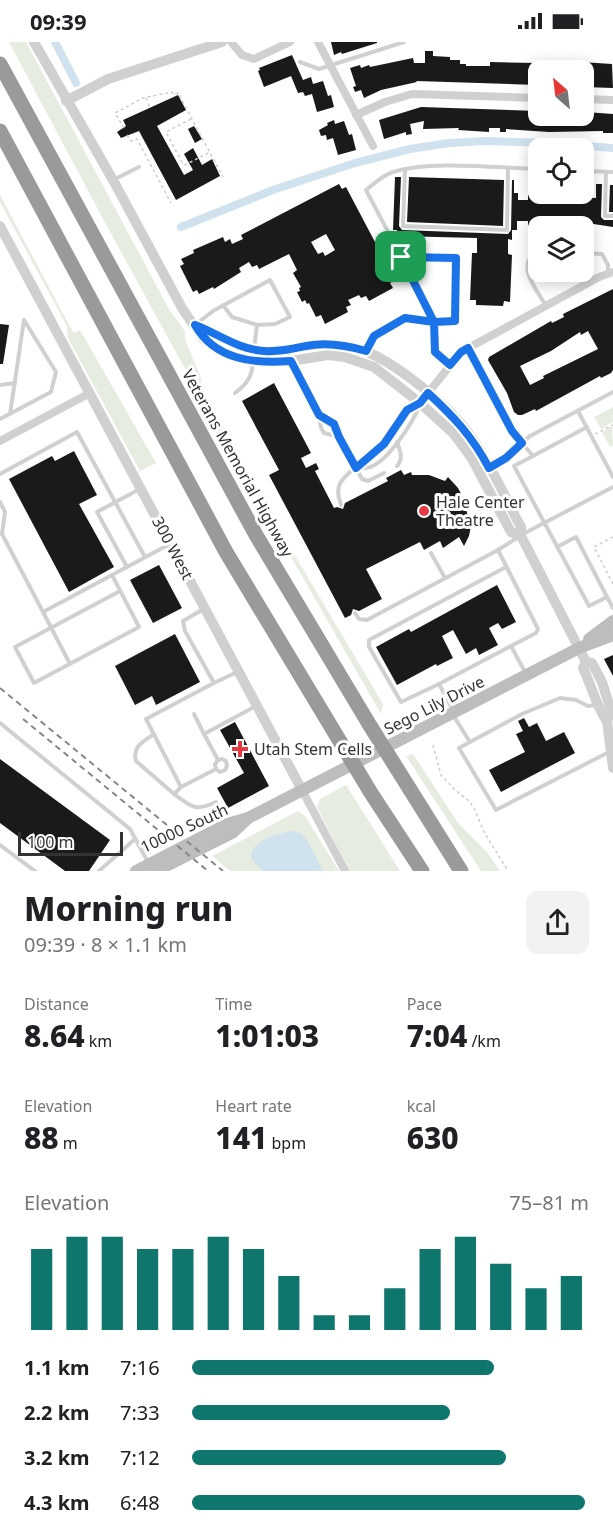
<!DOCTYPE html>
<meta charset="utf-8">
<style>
:root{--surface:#fff;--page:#f2f2f2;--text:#202124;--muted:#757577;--accent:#0f766e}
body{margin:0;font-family:"Noto Sans",sans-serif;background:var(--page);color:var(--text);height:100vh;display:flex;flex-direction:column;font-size:22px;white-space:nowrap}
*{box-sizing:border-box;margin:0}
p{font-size:20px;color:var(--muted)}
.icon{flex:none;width:33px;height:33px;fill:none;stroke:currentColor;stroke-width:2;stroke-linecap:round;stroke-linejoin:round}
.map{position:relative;height:829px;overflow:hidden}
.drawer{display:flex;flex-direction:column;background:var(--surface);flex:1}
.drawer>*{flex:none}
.needle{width:39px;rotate:332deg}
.buttons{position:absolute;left:528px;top:18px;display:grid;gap:12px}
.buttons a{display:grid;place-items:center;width:66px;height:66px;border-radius:12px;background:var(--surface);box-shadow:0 3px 15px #0003;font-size:30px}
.scale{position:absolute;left:18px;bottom:15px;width:105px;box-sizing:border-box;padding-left:6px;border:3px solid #333;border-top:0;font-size:16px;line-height:21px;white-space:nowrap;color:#333;-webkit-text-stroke:4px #fff;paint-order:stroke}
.pin{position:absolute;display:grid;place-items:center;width:51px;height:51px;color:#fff;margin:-26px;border-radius:12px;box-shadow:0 3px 9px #0006}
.round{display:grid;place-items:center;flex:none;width:63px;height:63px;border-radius:12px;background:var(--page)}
.head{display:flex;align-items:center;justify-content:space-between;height:102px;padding:0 24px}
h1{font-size:33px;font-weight:800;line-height:45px}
.metrics{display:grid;grid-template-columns:repeat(3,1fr);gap:9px;height:102px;padding:6px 24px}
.metrics div{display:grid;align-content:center}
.metrics b{font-size:30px;font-weight:800}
.metrics small{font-size:16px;font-weight:400}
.metrics p{font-size:16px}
.chart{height:168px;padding:12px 24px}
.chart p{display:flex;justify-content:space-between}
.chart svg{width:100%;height:108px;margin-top:6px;stroke:var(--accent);stroke-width:6}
ul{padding:0 24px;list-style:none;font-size:20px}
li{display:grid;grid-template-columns:96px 72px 1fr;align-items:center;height:45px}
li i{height:15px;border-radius:8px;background:var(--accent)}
.status{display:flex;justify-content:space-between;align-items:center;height:42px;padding:0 30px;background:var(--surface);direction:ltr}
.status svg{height:16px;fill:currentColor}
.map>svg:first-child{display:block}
.green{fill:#e6ecdf}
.water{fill:#cfe2ee}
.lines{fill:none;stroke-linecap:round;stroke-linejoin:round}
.canal{stroke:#cfe2ee;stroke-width:8}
.building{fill:#1a1a1a;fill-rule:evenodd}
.path{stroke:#cdcdcd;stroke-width:1.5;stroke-dasharray:3 3;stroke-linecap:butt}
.service{stroke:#d0d0d0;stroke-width:4}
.minor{stroke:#d0d0d0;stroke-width:8}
.tertiary{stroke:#d0d0d0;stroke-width:10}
.secondary{stroke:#bdbdbd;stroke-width:12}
.motorway{stroke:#9a9a9a;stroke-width:15}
.rail{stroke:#888;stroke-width:2;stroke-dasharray:6 4.5;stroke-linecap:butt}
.route-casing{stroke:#fff;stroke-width:12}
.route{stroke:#1a73e8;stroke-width:8}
.poi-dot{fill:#e63946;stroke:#fff;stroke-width:2}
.labels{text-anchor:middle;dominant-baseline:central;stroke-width:6;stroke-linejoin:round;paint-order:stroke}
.street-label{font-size:16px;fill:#333;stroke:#fff}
.poi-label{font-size:16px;fill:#333;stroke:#fff;text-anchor:start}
</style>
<div class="status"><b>09:39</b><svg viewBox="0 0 49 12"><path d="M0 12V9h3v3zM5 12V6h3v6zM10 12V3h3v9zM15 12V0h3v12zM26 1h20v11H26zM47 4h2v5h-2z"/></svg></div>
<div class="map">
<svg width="613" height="829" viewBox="0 0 613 829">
<rect width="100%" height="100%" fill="#fff"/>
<g class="green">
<polygon points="9,0 26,0 170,269 185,289 185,298 200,333 202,346 291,507 383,662 381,672 227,403 110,190"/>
<polygon points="0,153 69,283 74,291 80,288 156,421 140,429 68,296 67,284 0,160"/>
<polygon points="613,365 613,380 601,387 594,375"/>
<polygon points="612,384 613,404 610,405 602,390"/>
<polygon points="413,712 458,781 487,810 500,829 481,829 406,714"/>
<polygon points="346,743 400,829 349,829 317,765 320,757"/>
<polygon points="298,769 305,774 339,829 230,829 212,814"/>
</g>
<path class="water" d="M291 789 301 791 309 801 323 829H263L252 818 251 810C260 796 275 793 291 789Z"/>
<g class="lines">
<g class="canal">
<polyline points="55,0 76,41"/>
<polyline points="181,185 273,148 355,121 410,107 449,101 484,99 549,101 613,106"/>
</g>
</g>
<g class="building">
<polygon points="331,0 377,0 377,1 342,12 341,10 334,13"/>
<polygon points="425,9 433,9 433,14 450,15 450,18 460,18 460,22 466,22 466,24 490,24 490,20 537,21 538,43 416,39 417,40 381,48 364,56 361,48 355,50 353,45 356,44 350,26 360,23 361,26 369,23 370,25 413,16 414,21 425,21"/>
<polygon points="292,13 303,38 311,35 313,42 323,39 328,54 331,53 334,65 317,70 312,52 305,54 303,50 298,51 291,34 264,45 258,29 260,28 259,26"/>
<polygon points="566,19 612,22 613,46 584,45 584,28 566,28"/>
<polygon points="178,53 186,68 157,84 184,133 193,128 184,112 193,106 202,123 212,117 220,134 176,158 139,89 121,96 117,90 126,84 123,78"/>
<polygon points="421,65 538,69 538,74 585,74 585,70 613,72 613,91 603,91 603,89 549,90 506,87 506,90 500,90 500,86 489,86 489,90 458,88 459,86 423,87 424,79 410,82 412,92 406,93 406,90 384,97 379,78"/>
<polygon points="334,78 335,82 344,79 349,93 352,92 356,108 338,113 333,96 327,98 326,93 321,94 319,88 328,83 327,81"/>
<polygon points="194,84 202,97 195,101 188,87"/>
<polygon points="395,135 401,135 399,184 402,188 508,192 511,188 512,138 514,138 514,151 518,151 518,158 528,158 528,153 534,154 534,152 583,152 583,155 596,156 596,142 602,142 601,175 604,178 613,178 613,185 587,181 587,184 538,184 538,190 532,189 533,184 528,184 528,179 517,179 517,188 512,188 512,198 508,197 508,212 512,213 510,260 504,259 503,264 476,263 476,258 470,258 472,211 477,211 477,196 397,194 397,188 393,188"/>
<polygon points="409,135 504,138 503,184 407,180"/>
<path d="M339 142 342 147 346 145 395 238 390 241 393 246 369 259 366 254 361 256 359 253 348 258 351 263 346 265 348 270 325 282 321 273 316 275 309 261 307 262 305 258 302 260 297 250 300 249 299 246 301 245 293 231 297 228 289 212 259 227 257 223 252 225 249 220 239 226 241 230 214 247 213 245 199 252 197 248 193 250 180 224 184 222 181 217 194 211 193 208 223 195 225 200 230 197 232 202 243 197 241 193ZM326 192 335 208 325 214 323 210 318 212 311 200Z"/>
<polygon points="610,143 613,143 613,170 609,170"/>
<path d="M613 247V328L611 331 601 336 600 334 536 369 535 367 522 373H518L514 370 507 351 488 318 489 315 551 279 552 281 564 275 563 272ZM588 289 598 307 543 334 544 336 530 343 520 324 551 309 580 290 581 293Z"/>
<polygon points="0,282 9,283 3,322 0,322"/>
<polygon points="274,341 311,411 301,416 306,426 316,421 319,427 315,429 334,466 337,465 343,467 345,461 388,439 386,436 401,428 404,433 411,430 412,433 429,433 445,439 448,435 458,446 467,463 465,464 471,484 469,494 464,504 459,495 443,506 440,499 424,508 420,500 366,527 382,557 359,569 353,567 351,573 345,576 269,433 279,428 242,359"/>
<polygon points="74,409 97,453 79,462 114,525 69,550 9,437 52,414 55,419"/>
<polygon points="159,523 182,566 153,581 130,538"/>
<polygon points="497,543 516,580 502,587 498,581 489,586 498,603 479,613 476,606 466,612 453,588 442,594 453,616 437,624 436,622 397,643 376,605 409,587 411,590"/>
<polygon points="175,592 200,640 156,663 152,654 135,663 115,624"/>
<polygon points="613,613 613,634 604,617"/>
<polygon points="524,676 529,685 537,681 546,699 564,690 575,711 501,750 489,728 525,710 516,692 523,689 518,679"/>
<polygon points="235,680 269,744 228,766 217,746 244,731 220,688"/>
<polygon points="0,717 110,798 89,829 65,829 0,781"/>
</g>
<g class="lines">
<g class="path">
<polyline points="146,56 150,66"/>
<polyline points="191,77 166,90 183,122 185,123 210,110"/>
<polyline points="124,86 115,71 143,56 172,50 174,53 178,51 223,135"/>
<polyline points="127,93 131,99 137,97 171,161"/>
<polyline points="595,392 613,383"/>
<polyline points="613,495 594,505 613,542"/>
<polyline points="433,703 441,733 455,748 469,759 475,768 484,790 508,829"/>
</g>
<g class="service">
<polyline points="300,20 319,27 404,0"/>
<polyline points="405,128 403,184 507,188 508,126"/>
<polyline points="584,129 613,130"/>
<polyline points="606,130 605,174 613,174"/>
<polyline points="113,138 139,125"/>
<path d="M538 209C514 222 537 248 546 264"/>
<polyline points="584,211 602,212 608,223 608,230"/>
<polyline points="223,263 232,275 257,283"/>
<polyline points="195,283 213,269 270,238 290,275 275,282 257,283 254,307"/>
<polyline points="468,307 512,389 533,414 514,424 589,564 607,555 613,566"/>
<polyline points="366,308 374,294 405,276 434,280 455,279 455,216 402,215"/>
<polyline points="291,320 319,373 321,386 324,391 339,395 362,437 368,439 384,431"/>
<path d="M449 322 435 310 434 280 432 273 366 148C374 142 383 133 393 130 431 118 498 126 538 127"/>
<polyline points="0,343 15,341"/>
<path d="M235 351C247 342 252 335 253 320"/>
<polyline points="578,369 613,435"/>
<path d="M319 373C331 378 336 382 339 395"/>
<polyline points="0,377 51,350 56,330 24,278 10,372"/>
<path d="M397 400C400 409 404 416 397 424"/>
<polyline points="533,414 587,385"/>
<polyline points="492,424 506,416 530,394 613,350"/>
<path d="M356 426C361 426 366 427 370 425 388 419 413 381 419 364"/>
<polyline points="0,432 77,390 145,515"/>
<polyline points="0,460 5,470 2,492 43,570 168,503"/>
<path d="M341 463C339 457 337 451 339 444 344 430 373 414 384 402 396 388 400 372 417 363"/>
<polyline points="523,492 613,445"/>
<polyline points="557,505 576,495 607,555"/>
<polyline points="498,508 538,587 536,591 511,604"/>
<polyline points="431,511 445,536"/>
<polyline points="127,525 97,470 138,448"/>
<polyline points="112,533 139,585 34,641 15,605 120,549"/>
<polyline points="202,568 183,579 185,589 214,641 146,677 181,745 216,727 220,730 225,728 227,724 226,719 222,717 218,718"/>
<polyline points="43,570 70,622"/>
<polyline points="355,571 359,577 367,578 498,508 517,496"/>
<polyline points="214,641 237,630"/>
<polyline points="439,642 401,660 369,605 369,598 506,525"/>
<polyline points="453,668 439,642 511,604 526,632"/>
<polyline points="194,672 204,692"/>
<polyline points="453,673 470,700 459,706 496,768 609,710"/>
<polyline points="0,681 130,787 148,820"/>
<path d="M154 692C143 700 132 704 136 719L174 752 181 745"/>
<polyline points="470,700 522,672 560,656 576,658 588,664 595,663"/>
<polyline points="216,727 215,722 218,718 204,692 256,664"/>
<path d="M174 752C192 765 195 770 216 760"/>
<polyline points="0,803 35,829"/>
<polyline points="99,829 135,797"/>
</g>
<g class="minor">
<polyline points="231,0 242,13 254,17 290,0"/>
<polyline points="318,0 373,104"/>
<polyline points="584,57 613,58"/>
<polyline points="356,73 385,60 412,52 538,56"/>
<polyline points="420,361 461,310 599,235 613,230"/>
<polyline points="0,399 90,351"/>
<polyline points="302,748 345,829"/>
</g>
<g class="tertiary">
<polyline points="34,0 113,138 182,266 203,297 226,311 253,319 291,319 328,313 345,315 374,325 420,361 453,391 471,415 511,490 521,494"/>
<polyline points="66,59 108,37 222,0"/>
<polyline points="0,184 302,748"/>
<path d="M195 283C220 292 239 308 267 309 294 310 318 299 345 303 385 309 450 364 472 396 492 424 505 456 521 485V494L586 620 583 626C591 642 597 667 607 679"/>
<polyline points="586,620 592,621 602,640 611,669 607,679 613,726"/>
</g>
<g class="secondary">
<polyline points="589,597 613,579"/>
<polyline points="136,829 227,782 248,776 579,606 613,593"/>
<polyline points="156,829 232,791 247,777"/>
</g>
<g class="motorway">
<polyline points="0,22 256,493 369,682 461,829"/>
<polyline points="0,89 226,510 371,751 422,829"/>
</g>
<g class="rail">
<polyline points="0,646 223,829"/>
<polyline points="23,677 208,829"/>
</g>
</g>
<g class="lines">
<g class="route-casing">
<path id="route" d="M401 215 434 280 405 276 374 294 366 309C346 303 326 300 306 304 292 307 279 310 264 309 237 307 219 292 195 283 215 318 254 322 291 319L319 373 334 382 339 395 356 426 384 402 407 368 420 361 428 351C454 375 472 394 489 426L506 416 522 401 512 389 468 306 461 310 450 323 435 310 434 280 455 279 456 216 401 215"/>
</g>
<use href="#route" class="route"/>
</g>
<g class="poi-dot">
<circle cx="424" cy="469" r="6"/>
<path d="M237 698h6v6h6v6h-6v6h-6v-6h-6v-6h6z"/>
</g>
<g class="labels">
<g class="street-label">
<text transform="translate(238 421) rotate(61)">Veterans Memorial Highway</text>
<text transform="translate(173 506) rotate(62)">300 West</text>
<text transform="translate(434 663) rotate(-27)">Sego Lily Drive</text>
<text transform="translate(184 786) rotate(-25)">10000 South</text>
</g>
<g class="poi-label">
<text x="436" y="460">Hale Center<tspan x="436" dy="18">Theatre</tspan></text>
<text x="254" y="707">Utah Stem Cells</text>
</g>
</g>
</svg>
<div class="buttons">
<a><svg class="needle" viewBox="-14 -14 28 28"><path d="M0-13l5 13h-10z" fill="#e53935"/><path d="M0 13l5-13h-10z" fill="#757577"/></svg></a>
<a><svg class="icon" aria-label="locate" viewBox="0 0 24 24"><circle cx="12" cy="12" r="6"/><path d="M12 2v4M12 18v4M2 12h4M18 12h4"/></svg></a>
<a><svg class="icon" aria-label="layers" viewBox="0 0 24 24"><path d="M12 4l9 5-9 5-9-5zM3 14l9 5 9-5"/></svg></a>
</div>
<div class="scale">100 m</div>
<div class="pin" style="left:401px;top:215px;background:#1e9e55"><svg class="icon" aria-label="arrive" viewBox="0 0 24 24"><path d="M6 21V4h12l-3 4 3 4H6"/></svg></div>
</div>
<section class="drawer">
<div class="head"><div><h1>Morning run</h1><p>09:39 · 8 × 1.1 km</p></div><a class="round"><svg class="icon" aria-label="share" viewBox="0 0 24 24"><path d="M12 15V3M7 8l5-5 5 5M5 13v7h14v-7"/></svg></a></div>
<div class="metrics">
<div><p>Distance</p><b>8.64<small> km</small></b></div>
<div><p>Time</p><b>1:01:03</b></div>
<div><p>Pace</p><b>7:04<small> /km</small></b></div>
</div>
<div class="metrics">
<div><p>Elevation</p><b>88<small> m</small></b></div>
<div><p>Heart rate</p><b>141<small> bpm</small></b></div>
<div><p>kcal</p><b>630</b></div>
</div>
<div class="chart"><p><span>Elevation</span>75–81 m</p>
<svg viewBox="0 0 160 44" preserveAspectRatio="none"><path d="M5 44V11M15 44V6M25 44V6M35 44V11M45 44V11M55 44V6M65 44V11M75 44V22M85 44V38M95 44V38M105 44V27M115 44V11M125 44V6M135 44V17M145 44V27M155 44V22"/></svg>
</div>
<ul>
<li><b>1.1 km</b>7:16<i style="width:76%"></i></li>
<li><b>2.2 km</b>7:33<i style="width:65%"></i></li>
<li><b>3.2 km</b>7:12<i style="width:79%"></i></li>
<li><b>4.3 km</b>6:48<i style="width:99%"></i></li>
</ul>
</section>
